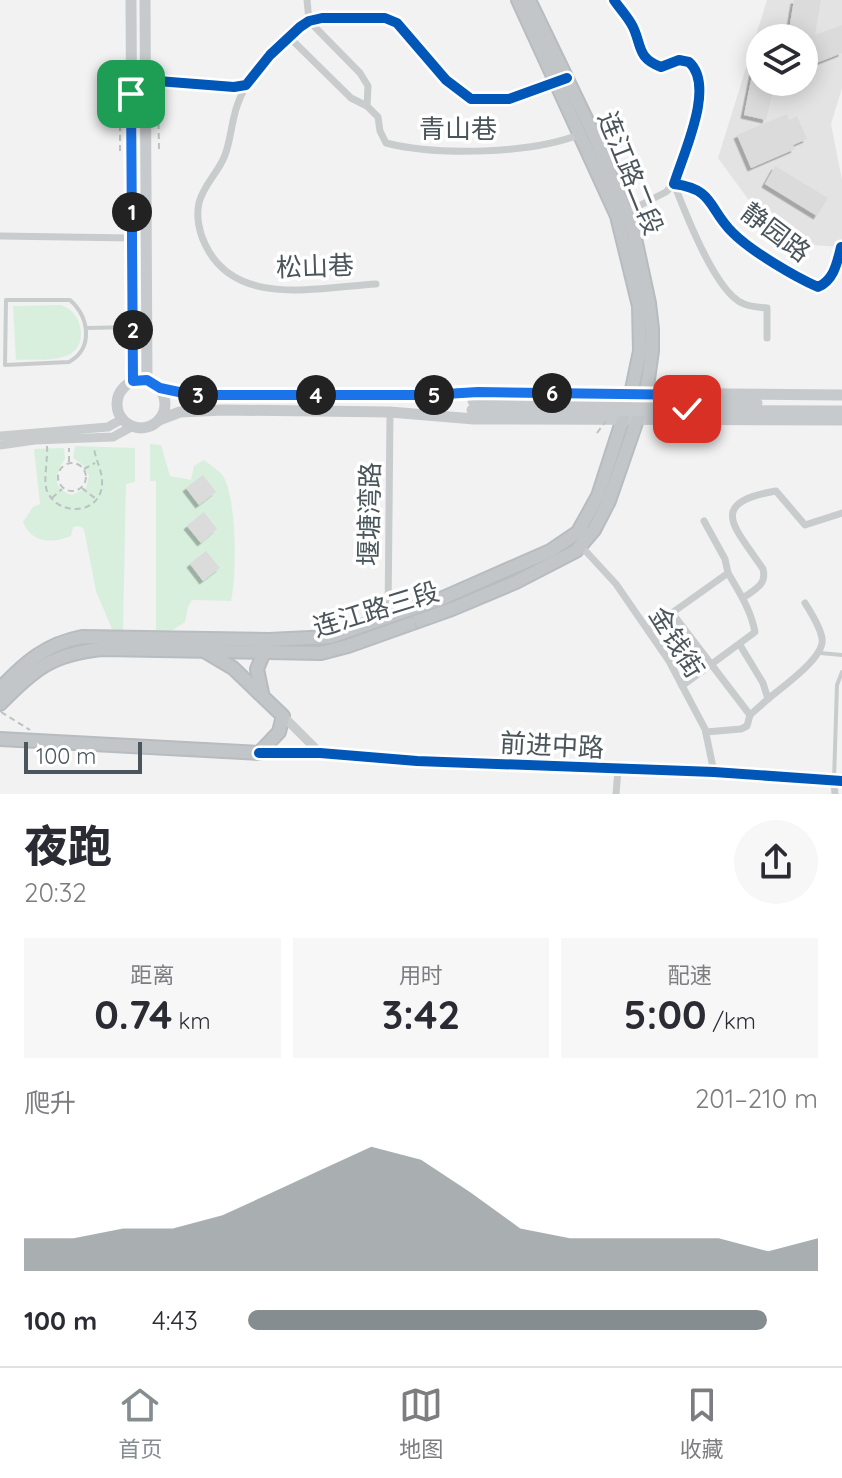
<!DOCTYPE html>
<html lang="zh">
<meta charset="utf-8">
<style>
:root{--surface:#fff;--page:#f7f7f7;--text:#2b2b33;--muted:#7c7c81;--line:#e1e1e2;--accent:#858d90}
body{margin:0;font-family:Quicksand,"Noto Sans SC",sans-serif;background:var(--page);color:var(--text);height:100vh;display:flex;flex-direction:column;font-size:30px;white-space:nowrap}
*{box-sizing:border-box;margin:0}
p{font-size:26px;color:var(--muted)}
.icon{flex:none;width:44px;height:44px;fill:none;stroke:currentColor;stroke-width:2;stroke-linecap:round;stroke-linejoin:round}
.map{position:relative;height:794px;overflow:hidden}
.sheet{display:flex;flex-direction:column;background:var(--surface);flex:1}
.sheet>*{flex:none}
.tools{position:absolute;left:746px;top:24px;display:grid;gap:16px}
.tools a{display:grid;place-items:center;width:72px;height:72px;border-radius:50%;background:var(--surface);box-shadow:0 4px 20px #0003;font-size:40px}
.scale{position:absolute;left:24px;bottom:20px;width:118px;box-sizing:border-box;padding-left:8px;border:4px solid #4a565c;border-top:0;font-size:22px;line-height:28px;white-space:nowrap;color:#4a565c;-webkit-text-stroke:6px #fff;paint-order:stroke}
.pin{position:absolute;display:grid;place-items:center;width:68px;height:68px;color:#fff;margin:-34px;border-radius:16px;box-shadow:0 4px 12px #0006}
.km{position:absolute;width:40px;height:40px;margin:-20px;border-radius:50%;background:#222;color:#fff;font-size:22px;line-height:40px;text-align:center}
.round{display:grid;place-items:center;flex:none;width:84px;height:84px;border-radius:42px;background:var(--page)}
.head{display:flex;align-items:center;justify-content:space-between;height:136px;padding:0 24px}
h1{font-size:44px;font-weight:800;line-height:60px}
.figures{display:grid;grid-template-columns:repeat(3,1fr);gap:12px;height:136px;padding:8px 24px}
.figures div{display:grid;align-content:center;border-radius:0px;background:var(--page);text-align:center}
.figures b{font-size:40px;font-weight:800}
.figures small{font-size:22px;font-weight:400}
.figures p{font-size:22px}
.chart{height:224px;padding:16px 24px}
.chart p{display:flex;justify-content:space-between}
.chart svg{width:100%;height:144px;margin-top:8px;fill:var(--accent);opacity:.7}
ul{padding:0 24px;list-style:none;font-size:26px}
li{display:grid;grid-template-columns:128px 96px 1fr;align-items:center;height:60px}
li i{height:20px;border-radius:10px;background:var(--accent)}
.menu{display:flex;justify-content:space-around;align-items:center;height:112px;border-top:2px solid var(--line);background:var(--surface);font-size:22px;color:var(--muted)}
.menu a{display:grid;justify-items:center;gap:4px}
.menu .current{color:var(--accent)}
.map>svg:first-child{display:block}
.education{fill:#e4e3e3;fill-rule:evenodd}
.green{fill:#d8efde}
.building{fill:#dbdbdc;filter:url(#shadow)}
.lines{fill:none;stroke-linecap:round;stroke-linejoin:round}
.trunk-casing{stroke:#b7bcc0;stroke-width:16}
.path{stroke:#b9c3bf;stroke-width:2;stroke-dasharray:6 4;stroke-linecap:butt}
.service{stroke:#c9cccd;stroke-width:4}
.minor{stroke:#c9cccd;stroke-width:7}
.tertiary{stroke:#c9cccd;stroke-width:9}
.primary{stroke:#c7cacd;stroke-width:11}
.trunk{stroke:#c2c6c8;stroke-width:12}
.path-bridge{stroke:#b9c3bf;stroke-width:2;stroke-dasharray:6 4;stroke-linecap:butt}
.primary-bridge{stroke:#c7cacd;stroke-width:11}
.cycleway-casing{stroke:#fff;stroke-width:15}
.cycleway{stroke:#0057b8;stroke-width:10}
.route-casing{stroke:#fff;stroke-width:16}
.route{stroke:#1a73e8;stroke-width:10}
.labels{text-anchor:middle;dominant-baseline:central;stroke-width:7;stroke-linejoin:round;paint-order:stroke}
.street-label{font-size:26px;fill:#4a565c;stroke:#fff}
</style>
<div class="map">
<svg width="842" height="794" viewBox="0 0 842 794">
<defs>
<filter id="shadow"><feDropShadow dx="-3.5" dy="3.5" stdDeviation="0" flood-color="#0004"/></filter>
</defs>
<rect width="100%" height="100%" fill="#f2f2f2"/>
<path class="education" d="M767 0H842V88L831 124 842 180V247L813 245 748 199 718 158ZM760 38H804V82H760Z"/>
<g class="green">
<path d="M61 305C82 311 90 346 68 355 53 362 32 359 16 360L13 306Z"/>
<path d="M150 444 161 445 170 476 191 480 194 466 204 460C210 465 219 470 223 476 237 499 237 575 231 601L192 600 188 607 185 622 173 630 156 631V481H150Z"/>
<path d="M75 446 135 448V482L126 484 123 631 112 629 96 591 84 529 79 526 73 527 71 536C51 544 32 543 23 522L33 507 40 504 34 449 64 448 65 459C55 473 51 489 72 495L86 488 89 476 83 465 73 458Z"/>
</g>
<g class="building">
<polygon points="794,0 821,0 815,35 842,25 842,53 804,68 804,38 791,35 789,30"/>
<polygon points="757,50 760,51 760,82 775,82 766,120 744,115"/>
<polygon points="787,114 789,120 797,116 807,139 793,145 795,149 751,168 737,135"/>
<polygon points="775,166 828,198 817,216 765,184"/>
<polygon points="203,475 216,492 199,505 186,488"/>
<polygon points="204,512 217,529 201,543 187,526"/>
<polygon points="206,551 220,568 203,581 190,564"/>
</g>
<g class="lines">
<g class="trunk-casing">
<g id="trunk">
<path d="M0 689C25 662 46 644 82 637L269 640 330 637 443 598 550 551 578 532 598 496 631 394 640 351 639 306 617 216 518 0"/>
<polyline points="262,693 257,669 265,650"/>
<path d="M0 704C34 669 52 654 102 649L321 653 348 646 452 609 516 582 576 551 594 530 609 501 646 394 652 351V329L649 303 633 229 592 131 529 0"/>
<polyline points="0,739 259,753 279,732 283,716 233,668 206,652"/>
</g>
</g>
<g class="path">
<polyline points="158,93 159,150"/>
<polyline points="120,151 120,94"/>
<polyline points="661,378 670,384"/>
<path d="M47 446C48 459 43 481 47 491 58 517 101 515 102 484 103 471 95 460 94 447"/>
<polyline points="69,462 69,448"/>
<circle cx="72" cy="477" r="14"/>
<polyline points="84,469 95,463"/>
<polyline points="82,488 96,499"/>
<polyline points="52,498 62,489"/>
<polyline points="1,712 30,730"/>
</g>
<g class="service">
<path d="M6 300H70C89 317 94 348 69 362L5 365Z"/>
<polyline points="86,328 132,327"/>
<polyline points="820,653 842,655"/>
<polyline points="834,780 837,685 842,672"/>
</g>
<g class="minor">
<polyline points="307,0 309,21 360,73 368,86 367,106"/>
<path d="M614 0C620 9 628 17 633 27 642 46 637 58 661 67L679 60 689 62C716 86 683 154 674 184 715 189 708 209 733 233 751 251 795 277 818 287 834 280 837 263 841 247"/>
<path d="M289 37 351 98 367 106 378 117 380 131 386 143C438 156 531 154 581 134"/>
<polyline points="145,80 234,87 246,85 270,55 300,27 309,21 322,18 385,18 397,23 446,80 471,99 509,99 559,81"/>
<path d="M246 85C242 94 237 103 235 113 231 127 230 142 225 155 219 172 203 185 199 203 196 216 199 232 205 244 235 309 319 287 376 284"/>
<path d="M627 212 666 192 674 184C685 212 715 291 742 303 749 307 759 307 767 308V338"/>
<polyline points="0,236 132,238"/>
<polyline points="581,546 616,584 669,661 705,729 714,772"/>
<path d="M743 598C755 589 767 585 763 569 736 528 705 503 776 491L805 525 842 513"/>
<polyline points="672,613 750,715"/>
<polyline points="388,617 390,412"/>
<polyline points="648,630 728,573 725,559 704,521"/>
<path d="M682 686 755 632C751 610 739 592 728 573"/>
<path d="M768 699C782 687 826 657 822 638 820 626 811 613 805 603"/>
<polyline points="706,732 741,729 747,726 750,715 768,699 763,683 740,645"/>
<polyline points="834,781 835,794"/>
<polyline points="616,794 618,770"/>
</g>
<g class="tertiary">
<polyline points="0,436 108,427 122,419"/>
<polyline points="0,445 35,440 113,437 133,426"/>
<polyline points="283,716 320,753"/>
<polyline points="259,753 320,753 417,761 714,772 842,781"/>
</g>
<g class="primary">
<polyline points="131,0 133,381"/>
<polyline points="145,0 147,380"/>
<circle cx="141" cy="404" r="24"/>
<polyline points="160,388 193,395 429,395 478,392 842,395"/>
<polyline points="159,420 180,412 224,410 390,412 474,419 842,420"/>
</g>
<use href="#trunk" class="trunk"/>
<g class="path-bridge">
<polyline points="120,115 159,117"/>
<polyline points="204,389 204,419"/>
<polyline points="655,392 661,378"/>
<polyline points="653,420 659,428"/>
<polyline points="597,433 606,421"/>
<polyline points="408,604 417,629"/>
</g>
<g class="primary-bridge">
<polyline points="473,401 757,403"/>
<polyline points="472,410 842,411"/>
</g>
<g class="cycleway-casing">
<g id="cycleway">
<path d="M614 0C620 9 628 17 633 27 642 46 637 58 661 67L679 60 689 62C716 86 683 154 674 184 715 189 708 209 733 233 751 251 795 277 818 287 834 280 837 263 841 247"/>
<polyline points="145,80 234,87 246,85 270,55 300,27 309,21 322,18 385,18 397,23 446,80 471,99 509,99 567,78"/>
<polyline points="259,753 320,753 417,761 714,772 842,781"/>
</g>
</g>
<use href="#cycleway" class="cycleway"/>
</g>
<g class="lines">
<g class="route-casing">
<polyline id="route" points="131,94 133,381 147,380 160,388 193,395 429,395 478,392 695,395 688,400 687,409"/>
</g>
<use href="#route" class="route"/>
</g>
<g class="labels">
<g class="street-label">
<text x="458" y="128">青山巷</text>
<text transform="translate(631 173) rotate(68)">连江路二段</text>
<text transform="translate(776 232) rotate(37)">静园路</text>
<text transform="translate(315 266) rotate(-2)">松山巷</text>
<text transform="translate(369 514) rotate(-89)">堰塘湾路</text>
<text transform="translate(376 609) rotate(-17)">连江路三段</text>
<text transform="translate(677 642) rotate(58)">金钱街</text>
<text transform="translate(552 745) rotate(3)">前进中路</text>
</g>
</g>
</svg>
<div class="tools">
<a><svg class="icon" aria-label="layers" viewBox="0 0 24 24"><path d="M12 4l9 5-9 5-9-5zM3 14l9 5 9-5"/></svg></a>
</div>
<div class="scale">100 m</div>
<div class="pin" style="left:131px;top:94px;background:#1e9e55"><svg class="icon" aria-label="arrive" viewBox="0 0 24 24"><path d="M6 21V4h12l-3 4 3 4H6"/></svg></div>
<div class="pin" style="left:687px;top:409px;background:#d93025"><svg class="icon" aria-label="check" viewBox="0 0 24 24"><path d="M5 12l5 5 9-10"/></svg></div>
<b class="km" style="left:132px;top:212px">1</b>
<b class="km" style="left:133px;top:330px">2</b>
<b class="km" style="left:198px;top:395px">3</b>
<b class="km" style="left:316px;top:395px">4</b>
<b class="km" style="left:434px;top:395px">5</b>
<b class="km" style="left:552px;top:393px">6</b>
</div>
<section class="sheet">
<div class="head"><div><h1>夜跑</h1><p>20:32</p></div><a class="round"><svg class="icon" aria-label="share" viewBox="0 0 24 24"><path d="M12 15V3M7 8l5-5 5 5M5 13v7h14v-7"/></svg></a></div>
<div class="figures">
<div><p>距离</p><b>0.74<small> km</small></b></div>
<div><p>用时</p><b>3:42</b></div>
<div><p>配速</p><b>5:00<small> /km</small></b></div>
</div>
<div class="chart"><p><span>爬升</span>201–210 m</p>
<svg viewBox="0 0 160 44" preserveAspectRatio="none"><path d="M0 44V34L10 34L20 31L30 31L40 27L50 20L60 13L70 6L80 10L90 20L100 31L110 34L120 34L130 34L140 34L150 38L160 34V44z"/></svg>
</div>
<ul>
<li><b>100 m</b>4:43<i style="width:91%"></i></li>
</ul>
</section>
<nav class="menu">
<a class="current"><svg class="icon" aria-label="home" viewBox="0 0 24 24"><path d="M3 11l9-7 9 7M6 9v11h12V9"/></svg>首页</a>
<a><svg class="icon" aria-label="map" viewBox="0 0 24 24"><path d="M3 6l6-2 6 2 6-2v14l-6 2-6-2-6 2zM9 4v14M15 6v14"/></svg>地图</a>
<a><svg class="icon" aria-label="saved" viewBox="0 0 24 24"><path d="M7 4h10v16l-5-4-5 4z"/></svg>收藏</a>
</nav>
